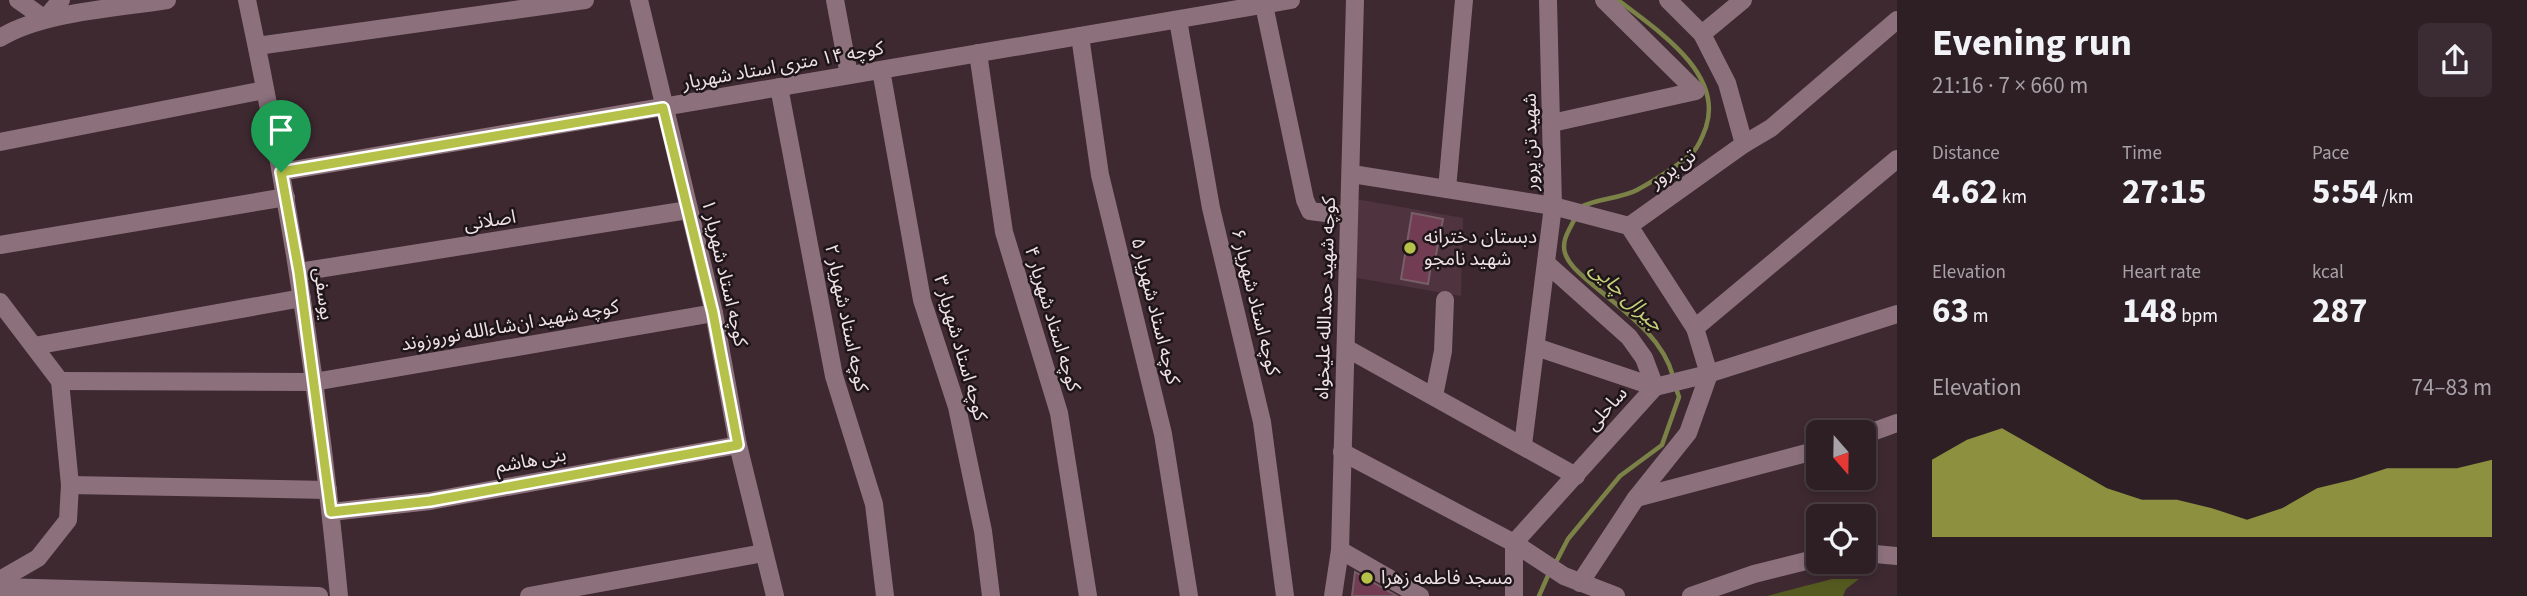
<!DOCTYPE html>
<meta charset="utf-8">
<style>
:root{--surface:#2e1f25;--page:#3a2c32;--text:#f1f3f6;--muted:#a7a2a7;--line:#493d42;--accent:#b6c149}
body{margin:0;font-family:"Source Sans 3","Noto Sans Arabic",sans-serif;background:var(--page);color:var(--text);height:100vh;display:flex;flex-direction:column;font-size:26px;white-space:nowrap}
*{box-sizing:border-box;margin:0}
p{font-size:23px;color:var(--muted)}
.icon{flex:none;width:38px;height:38px;fill:none;stroke:currentColor;stroke-width:2;stroke-linecap:round;stroke-linejoin:round}
.map{position:relative;flex:1;overflow:hidden}
.side{display:flex;flex-direction:column;background:var(--surface);width:630px}
.side>*{flex:none}
.needle{width:46px;rotate:160deg}
.controls{position:absolute;left:1806px;top:420px;display:grid;gap:14px}
.controls a{display:grid;place-items:center;width:70px;height:70px;border-radius:10px;background:var(--surface);box-shadow:0 4px 10px #0003,0 0 0 2px var(--line);font-size:35px}
.pin{position:absolute;display:grid;place-items:center;width:60px;height:60px;color:#fff;margin:-72px -30px;border-radius:50% 50% 50% 0;rotate:-45deg;box-shadow:0 0 7px #0007}
.pin .icon{rotate:45deg}
.round{display:grid;place-items:center;flex:none;width:74px;height:74px;border-radius:10px;background:var(--page)}
.head{display:flex;align-items:center;justify-content:space-between;height:119px;padding:0 35px}
h1{font-size:38px;font-weight:700;line-height:52px}
.stats{display:grid;grid-template-columns:repeat(3,1fr);gap:10px;height:119px;padding:7px 35px}
.stats div{display:grid;align-content:center}
.stats b{font-size:35px;font-weight:700}
.stats small{font-size:19px;font-weight:400}
.stats p{font-size:19px}
.chart{height:196px;padding:14px 35px}
.chart p{display:flex;justify-content:space-between}
.chart svg{width:100%;height:126px;margin-top:7px;fill:var(--accent);opacity:.7}
main{display:flex;flex:1;min-height:0}
.map>svg:first-child{display:block}
.built{fill:#4f343f}
.green{fill:#555b20}
.lines{fill:none;stroke-linecap:round;stroke-linejoin:round}
.stream{stroke:#7b8247;stroke-width:4.5}
.building{fill:#723c53;stroke:#775f68;stroke-width:2}
.minor{stroke:#8c717c;stroke-width:18}
.route-casing{stroke:#fff;stroke-width:14}
.route{stroke:#b6c149;stroke-width:9}
.poi-dot{fill:#b6c149;stroke:#1e1519;stroke-width:2.5}
.labels{text-anchor:middle;dominant-baseline:central;stroke-width:5;stroke-linejoin:round;paint-order:stroke}
.street-label{font-size:19px;fill:#efe1e6;stroke:#1e1519}
.poi-label{font-size:19px;fill:#efe1e6;stroke:#1e1519;text-anchor:start}
.water-label{font-size:21px;font-style:italic;fill:#c6d079;stroke:#1e1519}
</style>
<main>
<div class="map">
<svg width="1897" height="596" viewBox="0 0 1897 596">
<rect width="100%" height="100%" fill="#3e2931"/>
<polygon class="built" points="1356,199 1463,218 1461,296 1357,278"/>
<polygon class="green" points="1832,579 1859,579 1846,589 1843,596 1767,596"/>
<g class="lines">
<g class="stream">
<path d="M1581 207C1597 198 1620 199 1637 190 1650 183 1686 161 1694 151 1700 144 1703 135 1706 127 1724 72 1655 29 1618 0"/>
<path d="M1575 218C1570 229 1561 240 1565 253 1569 266 1583 276 1593 285 1624 311 1662 336 1673 376"/>
<polyline points="1555,564 1568,539 1620,476 1662,445 1679,397 1675,385"/>
<polyline points="1539,596 1550,571"/>
</g>
</g>
<g class="building">
<polygon points="1412,213 1443,219 1435,260 1432,259 1428,284 1401,279"/>
<polygon points="1355,572 1397,596 1352,596"/>
</g>
<g class="lines">
<g class="minor">
<polyline points="18,0 45,19"/>
<path d="M247 0C289 197 320 396 339 596"/>
<polyline points="639,0 714,313 738,445 775,596"/>
<polyline points="835,0 849,75"/>
<polyline points="1668,0 1702,34 1727,83 1744,144 1629,226 1695,328 1709,374"/>
<polyline points="1264,5 1305,200 1310,211 1349,216"/>
<polyline points="45,19 61,0"/>
<polyline points="1178,20 1211,208 1262,422 1285,596"/>
<polyline points="1702,34 1743,0"/>
<polyline points="1080,36 1100,175 1163,434 1189,596"/>
<path d="M0 38C41 12 118 8 167 0"/>
<polyline points="257,46 585,0"/>
<polyline points="978,53 1004,232 1059,413 1088,596"/>
<polyline points="881,70 922,300 957,407 983,531 991,596"/>
<polyline points="779,87 834,376 874,504 885,596"/>
<polyline points="1552,123 1696,91 1604,0"/>
<polyline points="0,142 264,90"/>
<polyline points="1744,144 1771,128 1897,20"/>
<polyline points="281,172 1291,0"/>
<polyline points="1352,174 1553,206 1548,0"/>
<polyline points="1447,189 1464,0"/>
<polyline points="0,245 286,197"/>
<polyline points="299,272 688,210"/>
<polyline points="0,302 60,381 70,485 68,520 38,558 0,580"/>
<polyline points="1695,328 1897,159"/>
<polyline points="34,346 302,298"/>
<polyline points="1536,347 1655,387 1708,374 1897,314"/>
<polyline points="1346,348 1576,476"/>
<polyline points="60,381 314,382 714,313"/>
<polyline points="1434,396 1443,351 1445,300"/>
<polyline points="1864,435 1897,423"/>
<polyline points="1523,445 1553,206 1629,226"/>
<polyline points="1342,452 1514,543 1564,576 1616,596"/>
<polyline points="70,485 328,490"/>
<polyline points="1636,498 1818,450"/>
<polyline points="331,512 430,501 738,445"/>
<polyline points="1340,550 1420,596"/>
<polyline points="1864,553 1897,556"/>
<polyline points="1580,583 1636,498 1688,433 1709,374"/>
<polyline points="0,587 319,596"/>
<polyline points="529,596 763,553"/>
<polyline points="1333,596 1340,550 1355,0"/>
<polyline points="1514,596 1514,543 1655,387 1644,358 1629,337 1546,263"/>
<polyline points="1691,596 1754,574 1818,558"/>
</g>
</g>
<g class="lines">
<g class="route-casing">
<polygon id="route" points="663,108 713,313 738,445 430,501 331,512 299,272 281,172"/>
</g>
<use href="#route" class="route"/>
</g>
<g class="poi-dot">
<circle cx="1410" cy="248" r="7"/>
<circle cx="1367" cy="578" r="7"/>
</g>
<g class="labels">
<g class="street-label">
<text transform="translate(783 66) rotate(-10)">کوچه ۱۴ متری استاد شهریار</text>
<text transform="translate(1531 142) rotate(-91)">شهید تن پرور</text>
<text transform="translate(1673 169) rotate(-36)">تن پرور</text>
<text transform="translate(490 221) rotate(-9)">اصلانی</text>
<text transform="translate(724 273) rotate(77)">کوچه استاد شهریار ۱</text>
<text transform="translate(323 294) rotate(82)">یوسفی</text>
<text transform="translate(1326 298) rotate(-88)">کوچه شهید حمدالله علیخواه</text>
<text transform="translate(1255 302) rotate(76)">کوچه استاد شهریار ۶</text>
<text transform="translate(1155 311) rotate(76)">کوچه استاد شهریار ۵</text>
<text transform="translate(846 318) rotate(78)">کوچه استاد شهریار ۲</text>
<text transform="translate(1052 319) rotate(73)">کوچه استاد شهریار ۴</text>
<text transform="translate(510 326) rotate(-10)">کوچه شهید ان‌شاءالله نوروزوند</text>
<text transform="translate(960 348) rotate(74)">کوچه استاد شهریار ۳</text>
<text transform="translate(1607 409) rotate(-48)">ساحلی</text>
<text transform="translate(531 461) rotate(-10)">بنی هاشم</text>
</g>
<g class="poi-label">
<text x="1424" y="237">دبستان دخترانه<tspan x="1424" dy="22">شهید نامجو</tspan></text>
<text x="1381" y="578">مسجد فاطمه زهرا</text>
</g>
<g class="water-label">
<text transform="translate(1627 296) rotate(43)">جیرال چایی</text>
</g>
</g>
</svg>
<div class="controls">
<a><svg class="needle" viewBox="-14 -14 28 28"><path d="M0-13l5 13h-10z" fill="#e53935"/><path d="M0 13l5-13h-10z" fill="#a7a2a7"/></svg></a>
<a><svg class="icon" aria-label="locate" viewBox="0 0 24 24"><circle cx="12" cy="12" r="6"/><path d="M12 2v4M12 18v4M2 12h4M18 12h4"/></svg></a>
</div>
<div class="pin" style="left:281px;top:172px;background:#1e9e55"><svg class="icon" aria-label="arrive" viewBox="0 0 24 24"><path d="M6 21V4h12l-3 4 3 4H6"/></svg></div>
</div>
<section class="side">
<div class="head"><div><h1>Evening run</h1><p>21:16 · 7 × 660 m</p></div><a class="round"><svg class="icon" aria-label="share" viewBox="0 0 24 24"><path d="M12 15V3M7 8l5-5 5 5M5 13v7h14v-7"/></svg></a></div>
<div class="stats">
<div><p>Distance</p><b>4.62<small> km</small></b></div>
<div><p>Time</p><b>27:15</b></div>
<div><p>Pace</p><b>5:54<small> /km</small></b></div>
</div>
<div class="stats">
<div><p>Elevation</p><b>63<small> m</small></b></div>
<div><p>Heart rate</p><b>148<small> bpm</small></b></div>
<div><p>kcal</p><b>287</b></div>
</div>
<div class="chart"><p><span>Elevation</span>74–83 m</p>
<svg viewBox="0 0 160 44" preserveAspectRatio="none"><path d="M0 44V17L10 10L20 6L30 13L40 20L50 27L60 31L70 31L80 34L90 38L100 34L110 27L120 24L130 20L140 20L150 20L160 17V44z"/></svg>
</div>
</section>
</main>
